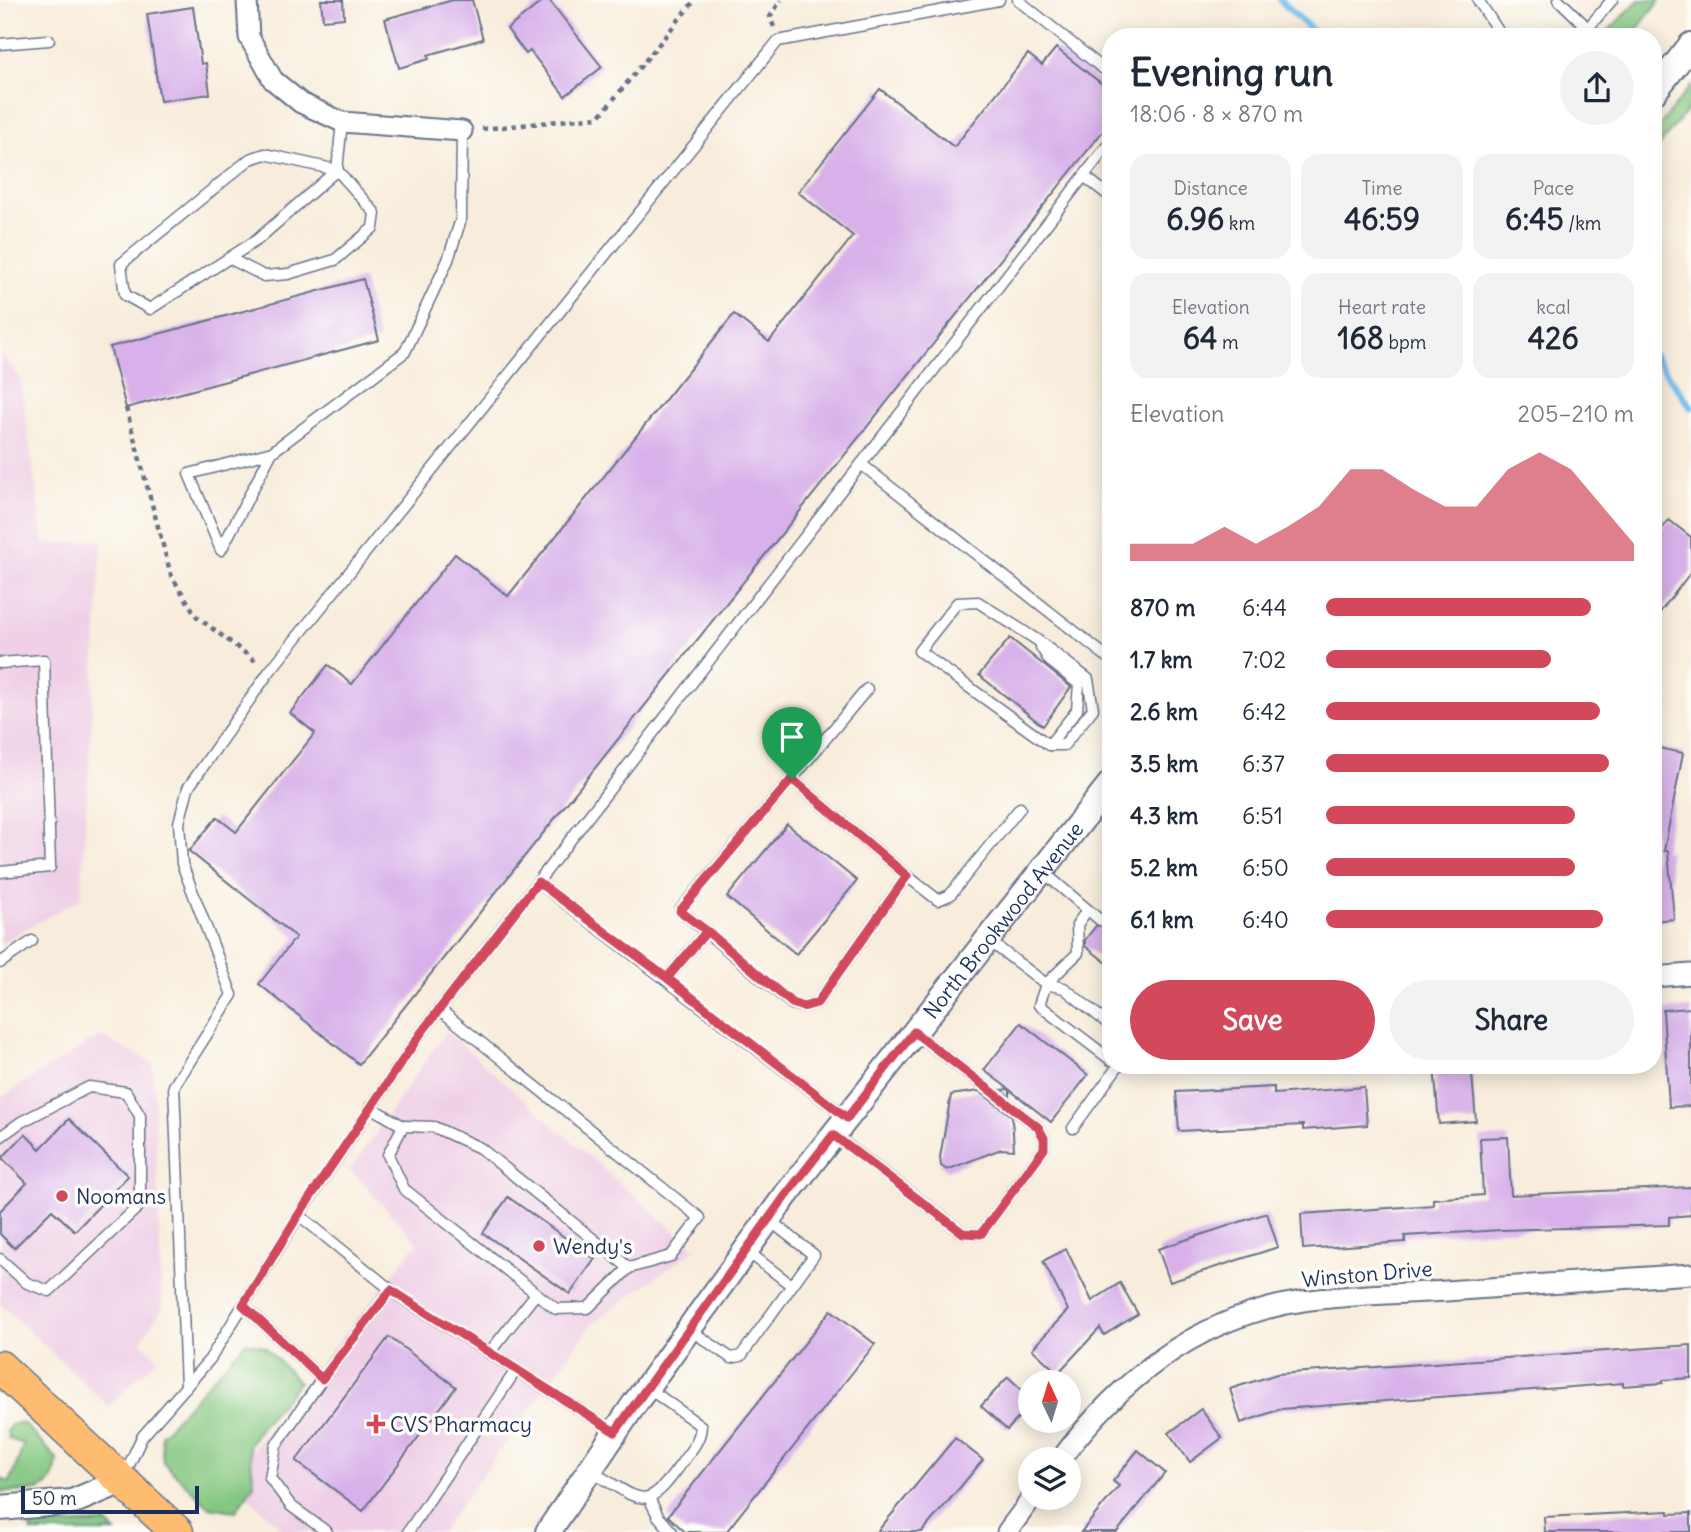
<!DOCTYPE html>
<meta charset="utf-8">
<style>
:root{--surface:#fff;--page:#f2f2f3;--text:#1f2937;--muted:#747a83;--accent:#d1495b}
body{margin:0;font-family:Delius,sans-serif;background:var(--page);color:var(--text);height:100vh;display:flex;flex-direction:column;font-size:26px;white-space:nowrap}
*{box-sizing:border-box;margin:0}
p{font-size:23px;color:var(--muted)}
.icon{flex:none;width:38px;height:38px;fill:none;stroke:currentColor;stroke-width:2;stroke-linecap:round;stroke-linejoin:round}
.map{position:relative;flex:1;overflow:hidden}
.side{position:absolute;left:1102px;top:28px;width:560px;height:1046px;display:flex;flex-direction:column;background:var(--surface);border-radius:28px;box-shadow:0 4px 18px #0003}
.side>*{flex:none}
.needle{width:46px;rotate:356deg}
.buttons{position:absolute;left:1018px;top:1370px;display:grid;gap:14px}
.buttons a{display:grid;place-items:center;width:63px;height:63px;border-radius:50%;background:var(--surface);box-shadow:0 4px 18px #0003;font-size:35px}
.scale{position:absolute;left:21px;bottom:18px;width:178px;box-sizing:border-box;padding-left:7px;border:4px solid #1b2f5e;border-top:0;font-size:19px;line-height:24px;white-space:nowrap;color:#1b2f5e;-webkit-text-stroke:5px #fdfcf7;paint-order:stroke}
.pin{position:absolute;display:grid;place-items:center;width:60px;height:60px;color:#fff;margin:-72px -30px;border-radius:50% 50% 50% 0;rotate:-45deg;box-shadow:0 0 7px #0007}
.pin .icon{rotate:45deg}
.round{display:grid;place-items:center;flex:none;width:74px;height:74px;border-radius:37px;background:var(--page)}
.summary{display:flex;align-items:center;justify-content:space-between;height:119px;padding:0 28px}
h1{font-size:38px;font-weight:700;line-height:52px}
.figures{display:grid;grid-template-columns:repeat(3,1fr);gap:10px;height:119px;padding:7px 28px}
.figures div{display:grid;align-content:center;border-radius:18px;background:var(--page);text-align:center}
.figures b{font-size:30px;font-weight:700}
.figures small{font-size:19px;font-weight:400}
.figures p{font-size:19px}
.chart{height:196px;padding:14px 28px}
.chart p{display:flex;justify-content:space-between}
.chart svg{width:100%;height:126px;margin-top:7px;fill:var(--accent);opacity:.7}
.primary-button{display:flex;gap:14px;margin-top:auto;padding:14px 28px}
.primary-button a{flex:1;height:80px;border-radius:42px;background:var(--accent);color:#fff;font-size:28px;font-weight:700;line-height:80px;text-align:center}
.primary-button a+a{background:var(--page);color:var(--text)}
ul{padding:0 28px;list-style:none;font-size:23px}
li{display:grid;grid-template-columns:112px 84px 1fr;align-items:center;height:52px}
li i{height:18px;border-radius:9px;background:var(--accent)}
.map>svg:first-child{display:block}
.built{fill:#efd0e6}
.green{fill:#84c780;stroke:#507b6f;stroke-width:2}
.lines{fill:none;stroke-linecap:round;stroke-linejoin:round}
.stream{stroke:#76bfee;stroke-width:7}
.building{fill:#d8b1ea}
.service-casing{stroke:#68728a;stroke-width:13}
.minor-casing{stroke:#68728a;stroke-width:23}
.tertiary-casing{stroke:#68728a;stroke-width:28}
.primary-casing{stroke:#68728a;stroke-width:35}
.path{stroke:#68728a;stroke-width:4.5;stroke-dasharray:5 5;stroke-linecap:butt}
.service{stroke:#fff;stroke-width:10}
.minor{stroke:#fff;stroke-width:19}
.tertiary{stroke:#fff;stroke-width:24}
.primary{stroke:#fdbc70;stroke-width:32}
.route-casing{stroke:#fff;stroke-width:14}
.route{stroke:#d1495b;stroke-width:9}
.poi-dot{fill:#d1495b;stroke:#fdfcf7;stroke-width:2.5}
.labels{text-anchor:middle;dominant-baseline:central;stroke-width:7;stroke-linejoin:round;paint-order:stroke}
.street-label{font-size:21px;fill:#1b2f5e;stroke:#fdfcf7}
.poi-label{font-size:21px;fill:#1b2f5e;stroke:#fdfcf7;text-anchor:start}
</style>
<div class="map">
<svg width="1691" height="1532" viewBox="0 0 1691 1532">
<rect width="100%" height="100%" fill="#fdfcf7"/>
<filter id="ink" filterUnits="userSpaceOnUse"><feTurbulence type="fractalNoise" baseFrequency=".0143" numOctaves="2"/><feDisplacementMap in="SourceGraphic" scale="14" xChannelSelector="R" yChannelSelector="G"/><feConvolveMatrix kernelMatrix="1 2 1 2 8 2 1 2 1" color-interpolation-filters="sRGB"/></filter>
<filter id="wash" filterUnits="userSpaceOnUse"><feTurbulence type="fractalNoise" baseFrequency=".00686" numOctaves="4" result="noise"/><feDisplacementMap in="SourceGraphic" scale="28" xChannelSelector="R" yChannelSelector="G"/><feGaussianBlur stdDeviation="1.57" result="paint"/><feColorMatrix in="noise" values="0 0 0 0 0 0 0 0 0 0 0 0 0 0 0 0 0 1.4 0 .05"/><feComposite in="paint" operator="in"/></filter>
<g filter="url(#wash)">
<rect width="100%" height="100%" fill="#f8eddc"/>
<g class="built">
<polygon points="0,352 20,378 44,544 102,540 81,898 0,944"/>
<polygon points="446,1031 695,1249 592,1324 441,1532 286,1532 229,1479 418,1243 350,1170"/>
<polygon points="100,1036 153,1063 162,1309 141,1341 158,1358 109,1406 0,1304 0,1098"/>
</g>
<g class="green">
<polygon points="1639,0 1660,0 1631,37 1605,34"/>
<polygon points="1691,85 1691,105 1654,152 1654,133"/>
<polygon points="246,1342 264,1346 299,1382 261,1426 249,1445 254,1484 236,1511 209,1507 163,1462 161,1435"/>
<path d="M22 1422 57 1459C55 1497 30 1490 0 1492V1479L10 1482 24 1444 9 1439 7 1431 11 1425Z"/>
<polygon points="106,1523 116,1532 31,1532 30,1526"/>
</g>
<g class="lines">
<g class="stream">
<polyline points="1280,0 1319,37"/>
<polyline points="1654,356 1691,407"/>
</g>
</g>
<g id="blocks">
<g class="building">
<polygon points="321,0 343,0 344,18 323,20"/>
<polygon points="453,0 472,0 483,39 428,55 429,59 399,68 385,19"/>
<polygon points="544,0 549,0 602,67 565,96 530,51 526,54 507,29"/>
<polygon points="193,7 201,64 206,63 210,94 160,101 147,14"/>
<polygon points="1056,48 1111,91 1111,121 359,1064 259,984 296,937 189,851 217,817 236,832 315,733 290,713 328,665 352,684 455,554 508,596 734,314 769,342 853,236 798,192 880,89 954,147 1028,54 1042,65"/>
<polygon points="363,279 379,340 126,408 110,347"/>
<polygon points="1669,520 1691,537 1691,572 1654,620 1654,539"/>
<polygon points="1010,638 1071,687 1043,726 979,675"/>
<polygon points="1654,747 1683,753 1664,851 1668,851 1674,919 1654,921"/>
<polygon points="787,824 857,881 796,954 727,897"/>
<polygon points="1111,905 1111,966 1085,946 1085,940 1096,926 1106,924 1104,914"/>
<polygon points="1691,1008 1691,1106 1669,1107 1663,1010"/>
<polygon points="1021,1023 1088,1075 1051,1122 1010,1090 1010,1097 1001,1090 1009,1089 984,1070"/>
<polygon points="1434,1066 1459,1066 1462,1073 1472,1074 1476,1121 1439,1124"/>
<polygon points="1274,1087 1274,1094 1364,1087 1367,1125 1303,1130 1303,1125 1179,1131 1176,1092"/>
<polygon points="979,1091 1012,1116 1014,1150 1001,1149 947,1170 941,1166 940,1157 951,1095"/>
<polygon points="69,1119 128,1176 75,1231 52,1210 14,1248 0,1234 0,1211 27,1183 2,1158 25,1134 40,1149"/>
<polygon points="1508,1137 1511,1195 1691,1187 1691,1215 1669,1217 1669,1225 1501,1230 1405,1236 1405,1242 1303,1249 1301,1214 1433,1205 1433,1199 1483,1195 1480,1138"/>
<polygon points="508,1197 595,1259 570,1294 483,1233"/>
<polygon points="1267,1213 1278,1247 1170,1282 1158,1249"/>
<polygon points="1066,1249 1092,1301 1120,1283 1138,1314 1104,1335 1100,1328 1058,1373 1032,1349 1068,1310 1043,1261"/>
<polygon points="831,1310 875,1344 726,1532 685,1532 668,1516"/>
<polygon points="389,1337 456,1387 363,1511 296,1461"/>
<polygon points="1691,1345 1691,1378 1663,1380 1663,1383 1623,1386 1623,1383 1281,1409 1241,1423 1230,1389 1277,1374"/>
<polygon points="1008,1377 1031,1398 1031,1405 1007,1430 981,1406"/>
<polygon points="1201,1409 1222,1438 1190,1462 1169,1433"/>
<polygon points="955,1438 983,1460 957,1491 922,1532 877,1532"/>
<polygon points="1138,1450 1165,1473 1117,1532 1081,1532 1119,1486 1113,1481"/>
<polygon points="1669,1511 1669,1514 1691,1513 1691,1532 1545,1532 1544,1517"/>
</g>
</g>
</g>
<g filter="url(#ink)">
<use href="#blocks" fill-opacity="0" stroke="#68728a" stroke-width="2"/>
<g class="lines">
<g class="service-casing">
<g id="service">
<polyline points="1018,0 1111,75"/>
<polyline points="1478,0 1502,37"/>
<polyline points="1559,0 1597,37"/>
<polyline points="1588,28 1612,0"/>
<polyline points="0,44 49,40"/>
<polyline points="1084,176 1111,197"/>
<polyline points="229,258 264,276 288,274 335,260 373,228 375,213 337,170 265,154 250,159 121,264 125,295 150,309 257,240 337,170 342,122"/>
<polyline points="272,452 221,550 189,474 272,452 405,352 448,260 461,219 462,131"/>
<polyline points="861,464 1111,660"/>
<polygon points="978,602 1037,640 1088,679 1093,709 1064,745 1049,745 919,651 957,603"/>
<polyline points="1041,647 1049,660 1079,684 1077,710 1049,745"/>
<polyline points="0,663 44,660 50,867 0,872"/>
<polyline points="867,689 792,779 907,876"/>
<polyline points="792,779 680,910 792,1004 803,1007 817,1003 907,876 938,900 950,895 1020,808"/>
<polyline points="1042,871 1100,920"/>
<polyline points="538,882 846,1117"/>
<polyline points="1087,910 1077,925 1078,953 1046,984 1039,1005 1111,1060"/>
<polyline points="988,940 1046,984 1064,988 1111,1026"/>
<polyline points="0,963 32,941"/>
<polyline points="667,978 707,931"/>
<polyline points="439,1009 700,1218 671,1256 629,1268"/>
<polyline points="1466,1067 1481,1066"/>
<polyline points="370,1107 403,1126"/>
<polygon points="403,1126 434,1127 480,1148 629,1268 588,1308 556,1309 404,1189 388,1155"/>
<polyline points="1073,1128 1118,1066"/>
<polyline points="835,1136 963,1233 981,1234 1044,1149 1044,1138 1038,1127 915,1033"/>
<polyline points="0,1137 21,1122 89,1087 126,1092 140,1116 140,1205 49,1291 27,1283 0,1259"/>
<polyline points="299,1215 396,1294 615,1432"/>
<polyline points="747,1251 791,1285"/>
<polyline points="243,1305 322,1379 391,1290"/>
<polyline points="689,1329 731,1358 741,1356 814,1255 769,1220"/>
<polyline points="489,1353 535,1295"/>
<polyline points="322,1379 276,1445 270,1478 291,1506 327,1532"/>
<polyline points="186,1387 174,1086 232,995 182,864 179,823 188,788 269,672 778,41 999,0"/>
<path d="M590 1471C640 1498 644 1517 681 1464 690 1451 700 1442 701 1426L648 1388"/>
<polyline points="124,1476 142,1437 210,1359 299,1215 421,1033 1111,141"/>
<polyline points="649,1498 658,1516 672,1532"/>
<polyline points="408,1532 516,1370"/>
</g>
</g>
<g class="minor-casing">
<g id="minor">
<polyline points="247,0 249,37 273,80 301,103 342,122 462,131"/>
<polyline points="1654,977 1691,974"/>
<path d="M1060 1460C1121 1378 1199 1316 1303 1301 1350 1294 1399 1294 1446 1291 1528 1285 1609 1280 1691 1274"/>
<polyline points="1007,1532 1032,1498"/>
</g>
</g>
<g class="tertiary-casing">
<g id="tertiary">
<polyline points="1654,92 1691,45"/>
<polyline points="0,1508 72,1502 122,1481"/>
<path id="s1" d="M548 1532 633 1406 786 1195 1111 783"/>
</g>
</g>
<g class="primary-casing">
<polyline id="primary" points="0,1367 177,1532"/>
</g>
<g class="path">
<polyline points="774,27 770,17 781,0"/>
<polyline points="482,129 599,117 695,0"/>
<polyline points="126,408 171,575 197,617 257,662"/>
</g>
<use href="#service" class="service"/>
<use href="#minor" class="minor"/>
<use href="#tertiary" class="tertiary"/>
<use href="#primary" class="primary"/>
</g>
</g>
<g class="lines" filter="url(#ink)">
<g class="route-casing">
<polyline id="route" points="792,779 680,911 707,931 667,978 538,882 421,1033 299,1214 243,1305 322,1379 391,1290 615,1432 786,1195 833,1135 963,1233 981,1234 1044,1149 1044,1138 1038,1127 914,1032 847,1118 667,978 707,931 792,1003 803,1007 817,1003 907,876 792,779"/>
</g>
<use href="#route" class="route"/>
</g>
<g class="poi-dot">
<circle cx="62" cy="1196" r="7"/>
<circle cx="539" cy="1246" r="7"/>
<path d="M372.5 1413.5h7v7h7v7h-7v7h-7v-7h-7v-7h7z"/>
</g>
<g class="labels">
<g class="street-label">
<text stroke="none"><textPath href="#s1" startOffset="763">North Brookwood Avenue</textPath></text>
<text transform="translate(1367 1274) rotate(-5)">Winston Drive</text>
</g>
<g class="poi-label">
<text x="76" y="1196">Noomans</text>
<text x="553" y="1246">Wendy's</text>
<text x="390" y="1424">CVS Pharmacy</text>
</g>
</g>
</svg>
<div class="buttons">
<a><svg class="needle" viewBox="-14 -14 28 28"><path d="M0-13l5 13h-10z" fill="#e53935"/><path d="M0 13l5-13h-10z" fill="#747a83"/></svg></a>
<a><svg class="icon" aria-label="layers" viewBox="0 0 24 24"><path d="M12 4l9 5-9 5-9-5zM3 14l9 5 9-5"/></svg></a>
</div>
<div class="scale">50 m</div>
<div class="pin" style="left:792px;top:779px;background:#1e9e55"><svg class="icon" aria-label="arrive" viewBox="0 0 24 24"><path d="M6 21V4h12l-3 4 3 4H6"/></svg></div>
<section class="side">
<div class="summary"><div><h1>Evening run</h1><p>18:06 · 8 × 870 m</p></div><a class="round"><svg class="icon" aria-label="share" viewBox="0 0 24 24"><path d="M12 15V3M7 8l5-5 5 5M5 13v7h14v-7"/></svg></a></div>
<div class="figures">
<div><p>Distance</p><b>6.96<small> km</small></b></div>
<div><p>Time</p><b>46:59</b></div>
<div><p>Pace</p><b>6:45<small> /km</small></b></div>
</div>
<div class="figures">
<div><p>Elevation</p><b>64<small> m</small></b></div>
<div><p>Heart rate</p><b>168<small> bpm</small></b></div>
<div><p>kcal</p><b>426</b></div>
</div>
<div class="chart"><p><span>Elevation</span>205–210 m</p>
<svg viewBox="0 0 160 44" preserveAspectRatio="none"><path d="M0 44V38L10 38L20 38L30 32L40 38L50 32L60 25L70 12L80 12L90 19L100 25L110 25L120 12L130 6L140 12L150 25L160 38V44z"/></svg>
</div>
<ul>
<li><b>870 m</b>6:44<i style="width:86%"></i></li>
<li><b>1.7 km</b>7:02<i style="width:73%"></i></li>
<li><b>2.6 km</b>6:42<i style="width:89%"></i></li>
<li><b>3.5 km</b>6:37<i style="width:92%"></i></li>
<li><b>4.3 km</b>6:51<i style="width:81%"></i></li>
<li><b>5.2 km</b>6:50<i style="width:81%"></i></li>
<li><b>6.1 km</b>6:40<i style="width:90%"></i></li>
</ul>
<div class="primary-button"><a>Save</a><a>Share</a></div>
</section>
</div>
